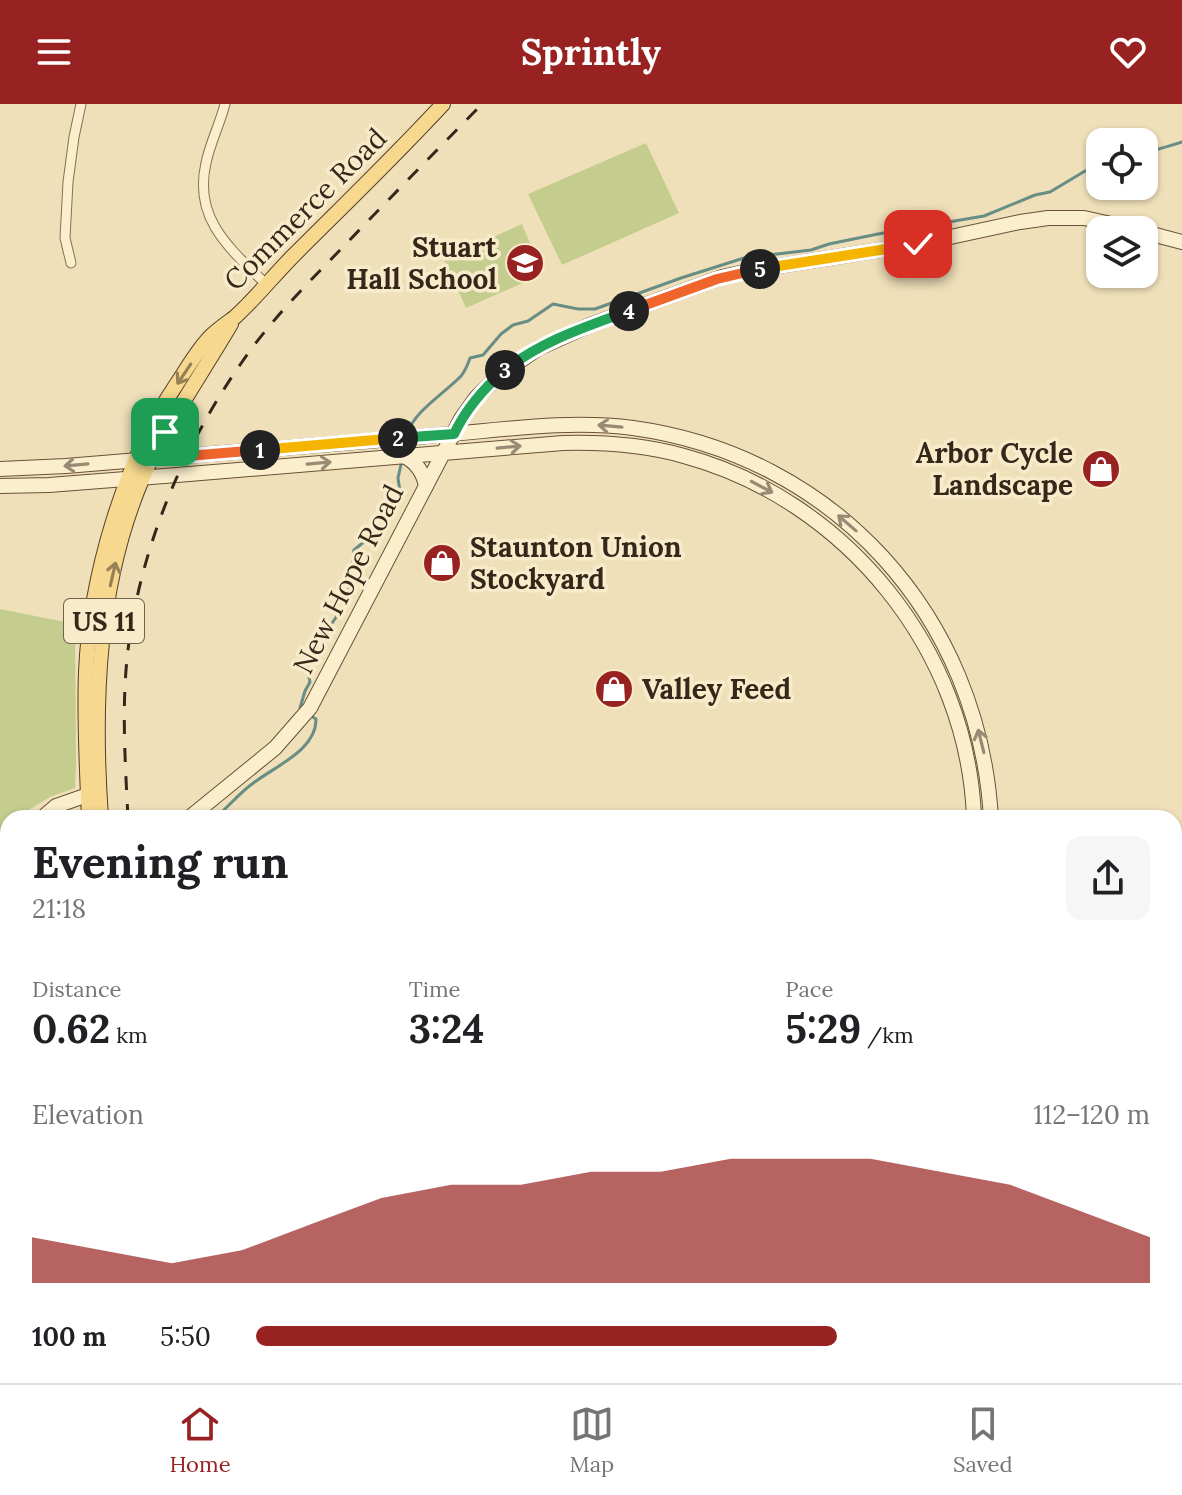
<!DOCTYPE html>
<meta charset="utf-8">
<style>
:root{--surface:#fff;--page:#f6f6f6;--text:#202124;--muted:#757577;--line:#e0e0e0;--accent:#982221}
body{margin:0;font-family:Lora,serif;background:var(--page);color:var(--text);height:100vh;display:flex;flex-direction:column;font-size:30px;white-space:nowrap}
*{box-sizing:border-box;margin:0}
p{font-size:26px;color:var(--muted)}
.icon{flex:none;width:44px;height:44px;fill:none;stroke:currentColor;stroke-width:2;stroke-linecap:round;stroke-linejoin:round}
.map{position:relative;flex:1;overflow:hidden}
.side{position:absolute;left:0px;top:706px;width:1182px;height:574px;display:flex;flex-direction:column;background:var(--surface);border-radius:24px 24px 0 0;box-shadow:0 2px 6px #0004}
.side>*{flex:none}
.buttons{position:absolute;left:1086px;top:24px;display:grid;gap:16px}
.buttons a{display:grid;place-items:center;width:72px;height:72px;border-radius:16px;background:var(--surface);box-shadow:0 2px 6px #0004;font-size:40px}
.pin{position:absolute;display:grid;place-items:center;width:68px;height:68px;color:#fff;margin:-34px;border-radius:16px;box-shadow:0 4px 12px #0006}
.km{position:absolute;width:40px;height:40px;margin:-20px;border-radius:50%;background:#222;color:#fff;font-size:22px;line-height:40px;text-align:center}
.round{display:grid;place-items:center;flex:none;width:84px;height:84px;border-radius:16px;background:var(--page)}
.overview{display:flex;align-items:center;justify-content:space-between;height:136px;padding:0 32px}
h1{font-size:44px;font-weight:700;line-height:60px}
.figures{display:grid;grid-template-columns:repeat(3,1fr);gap:12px;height:136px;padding:8px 32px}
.figures div{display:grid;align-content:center}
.figures b{font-size:40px;font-weight:700}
.figures small{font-size:22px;font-weight:400}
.figures p{font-size:22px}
.chart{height:224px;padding:16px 32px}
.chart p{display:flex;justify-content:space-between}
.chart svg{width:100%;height:144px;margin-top:8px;fill:var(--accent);opacity:.7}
ul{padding:0 32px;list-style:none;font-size:26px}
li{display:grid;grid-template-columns:128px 96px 1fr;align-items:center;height:60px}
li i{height:20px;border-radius:10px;background:var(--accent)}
header{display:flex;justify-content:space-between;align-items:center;height:104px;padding:0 32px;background:var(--accent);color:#fff;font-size:36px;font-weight:700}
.tabs{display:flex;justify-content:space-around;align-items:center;height:112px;border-top:2px solid var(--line);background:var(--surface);font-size:22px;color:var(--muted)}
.tabs a{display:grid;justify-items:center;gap:4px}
.tabs .on{color:var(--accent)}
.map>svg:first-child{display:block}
.green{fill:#c5cd8e}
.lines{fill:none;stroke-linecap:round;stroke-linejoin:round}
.stream{stroke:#678d84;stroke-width:3}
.minor-casing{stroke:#877054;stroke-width:11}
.secondary-casing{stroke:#685137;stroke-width:16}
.primary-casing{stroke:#543e29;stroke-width:16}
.minor{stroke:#faeecd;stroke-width:9}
.secondary{stroke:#faeecd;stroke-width:14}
.primary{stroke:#f6d88e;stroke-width:14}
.rail{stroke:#35271a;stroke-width:3;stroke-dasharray:14 14;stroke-linecap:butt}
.oneway{stroke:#968054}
.oneway2{stroke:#988a74}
.split-1-casing{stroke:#fff;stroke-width:16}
.split-2-casing{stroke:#fff;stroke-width:16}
.split-3-casing{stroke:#fff;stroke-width:16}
.split-4-casing{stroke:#fff;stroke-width:16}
.split-5-casing{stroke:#fff;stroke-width:16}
.split-6-casing{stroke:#fff;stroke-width:16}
.split-1{stroke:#f0652b;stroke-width:10}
.split-2{stroke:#f5b400;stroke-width:10}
.split-3{stroke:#22a559;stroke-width:10}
.split-4{stroke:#22a559;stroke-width:10}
.split-5{stroke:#f0652b;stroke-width:10}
.split-6{stroke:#f5b400;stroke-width:10}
.labels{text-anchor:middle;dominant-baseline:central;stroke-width:7;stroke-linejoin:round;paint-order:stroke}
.shield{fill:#f7ebca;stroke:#6f624f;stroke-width:2}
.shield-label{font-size:26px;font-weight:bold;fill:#35271a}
.street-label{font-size:28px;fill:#35271a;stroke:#f7ebca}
.poi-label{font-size:28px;font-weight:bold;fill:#35271a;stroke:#f7ebca;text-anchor:end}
</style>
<header><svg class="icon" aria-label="menu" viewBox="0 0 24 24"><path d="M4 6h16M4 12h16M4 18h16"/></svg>Sprintly<svg class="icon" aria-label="heart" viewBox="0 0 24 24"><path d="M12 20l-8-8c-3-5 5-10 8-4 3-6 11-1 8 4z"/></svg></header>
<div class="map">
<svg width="1182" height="1279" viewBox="0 0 1182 1279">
<rect width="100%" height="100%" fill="#f0e0ba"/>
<g class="green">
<polygon points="646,39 679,109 562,161 528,90"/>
<polygon points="522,120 543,170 466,204 444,155"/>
<polygon points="0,505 75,520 76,662 75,684 50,693 27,707 28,714 8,714 8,781 5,782 0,773"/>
<polygon points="8,883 8,1019 0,1006 0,889"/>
</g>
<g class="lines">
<g class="stream">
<path d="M1144 51C1156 44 1169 43 1182 38"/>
<path d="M408 329C413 308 446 288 461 272 465 267 468 260 470 254L483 251 501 230 513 221 528 217 553 200 578 205H595L681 174 744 154 811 146 829 140 878 130 984 112 1035 91 1050 88 1085 67 1100 65"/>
<polyline points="302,605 300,604 305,587 310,578 307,564 316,542 344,502 349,485 354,446 381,424 394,409 401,395 398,374 402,356"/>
<path d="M215 714C226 705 236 693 247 684 268 665 317 648 316 615L311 612"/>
<polyline points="0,911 8,905"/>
<polyline points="0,976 8,991"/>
<polyline points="3,1279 8,1263"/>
</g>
<g class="minor-casing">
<g id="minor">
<path d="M225 0C220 20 210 39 206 59 193 115 230 145 266 180"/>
<polyline points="71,159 65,134 68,78 74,33 81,0"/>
</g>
</g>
<g class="secondary-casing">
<g id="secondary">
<polyline points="1144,128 1182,138"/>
<path d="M404 352C416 358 423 367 426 382"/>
<path d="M0 365 66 362C186 351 307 342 428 332 496 327 565 315 633 324 835 352 979 512 991 714"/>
<path d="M0 382 49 381 177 371 563 339C604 338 645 341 684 352 846 396 968 546 974 714"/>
<polyline points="42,714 56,702 99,687"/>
<polyline points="189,714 275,644 310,604 461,315 476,294 498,272 539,244 590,221 722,173 754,166 918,140 1020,118 1048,114 1084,114 1138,126"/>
<polyline points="955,1279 955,1272"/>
<polyline points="973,1279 973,1272"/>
</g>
</g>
<g class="primary-casing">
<g id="primary">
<path d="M89 714C87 665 84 617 86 568 90 474 123 360 176 281 187 265 197 246 211 232 218 225 227 219 235 213 256 194 274 171 294 151 344 101 395 52 443 0"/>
<path d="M101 714C93 599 97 480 143 373 167 319 201 271 231 220"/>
<polyline points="48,1279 51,1272"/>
<polyline points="61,1279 64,1272"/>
</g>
</g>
<use href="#minor" class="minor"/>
<use href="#secondary" class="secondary"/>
<use href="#primary" class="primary"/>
<g class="rail">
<path d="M128 714C125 655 121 596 129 538 143 438 184 341 242 258 270 217 307 180 342 144 388 96 435 48 482 0"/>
<polyline points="87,1279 90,1272"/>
</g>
</g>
<defs><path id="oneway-shaft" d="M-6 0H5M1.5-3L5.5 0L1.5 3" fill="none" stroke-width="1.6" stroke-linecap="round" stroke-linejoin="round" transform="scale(2)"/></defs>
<g class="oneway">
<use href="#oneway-shaft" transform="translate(184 270) rotate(124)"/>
<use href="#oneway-shaft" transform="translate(113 470) rotate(-77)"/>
</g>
<g class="oneway2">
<use href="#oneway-shaft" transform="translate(610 322) rotate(-175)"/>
<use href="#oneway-shaft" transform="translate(509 343) rotate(-5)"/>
<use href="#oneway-shaft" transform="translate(319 359) rotate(-5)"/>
<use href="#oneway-shaft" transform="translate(76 361) rotate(175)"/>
<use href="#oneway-shaft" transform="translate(762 383) rotate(28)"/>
<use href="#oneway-shaft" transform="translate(847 419) rotate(-139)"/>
<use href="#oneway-shaft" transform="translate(981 637) rotate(-104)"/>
</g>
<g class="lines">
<g class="split-1-casing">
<polyline id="split-1" points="165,328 152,355 260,346"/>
</g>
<g class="split-2-casing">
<polyline id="split-2" points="260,346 398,334"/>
</g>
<g class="split-3-casing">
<path id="split-3" d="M398 334 454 330C466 305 484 284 505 266"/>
</g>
<g class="split-4-casing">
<path id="split-4" d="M505 266C542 237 585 223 629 207"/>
</g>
<g class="split-5-casing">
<polyline id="split-5" points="629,207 717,175 760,165"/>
</g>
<g class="split-6-casing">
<polyline id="split-6" points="760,165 918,140"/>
</g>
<use href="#split-1" class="split-1"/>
<use href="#split-2" class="split-2"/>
<use href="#split-3" class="split-3"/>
<use href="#split-4" class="split-4"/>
<use href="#split-5" class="split-5"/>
<use href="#split-6" class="split-6"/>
</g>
<defs>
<g id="school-disc" transform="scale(2)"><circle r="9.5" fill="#982221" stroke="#f7ebca"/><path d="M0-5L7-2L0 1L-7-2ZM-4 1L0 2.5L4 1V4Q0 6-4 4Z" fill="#fff"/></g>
<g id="shop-disc" transform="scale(2)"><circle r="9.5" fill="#982221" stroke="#f7ebca"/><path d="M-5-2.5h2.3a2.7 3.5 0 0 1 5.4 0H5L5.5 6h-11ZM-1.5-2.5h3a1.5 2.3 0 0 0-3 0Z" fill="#fff"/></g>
</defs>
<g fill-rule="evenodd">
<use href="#school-disc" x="525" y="159"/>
<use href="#shop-disc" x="1101" y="365"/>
<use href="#shop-disc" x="442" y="459"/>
<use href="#shop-disc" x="614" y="585"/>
</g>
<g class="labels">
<rect class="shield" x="64" y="495" width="80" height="44" rx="6"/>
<g class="shield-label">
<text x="104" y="517">US 11</text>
</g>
<g class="street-label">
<text transform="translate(305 105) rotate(-45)">Commerce Road</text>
<text transform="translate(348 475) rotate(-63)">New Hope Road</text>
</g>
<g class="poi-label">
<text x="497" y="143">Stuart<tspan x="497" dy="32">Hall School</tspan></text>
<text x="1073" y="349">Arbor Cycle<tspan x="1073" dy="32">Landscape</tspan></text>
<text x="470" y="443" text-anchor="start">Staunton Union<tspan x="470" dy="32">Stockyard</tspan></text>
<text x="642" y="585" text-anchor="start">Valley Feed</text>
</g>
</g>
</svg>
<div class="buttons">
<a><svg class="icon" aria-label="locate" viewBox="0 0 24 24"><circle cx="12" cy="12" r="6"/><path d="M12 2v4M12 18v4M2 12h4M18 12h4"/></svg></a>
<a><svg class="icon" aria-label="layers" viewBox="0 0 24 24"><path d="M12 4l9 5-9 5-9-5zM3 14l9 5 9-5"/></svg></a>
</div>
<div class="pin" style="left:165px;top:328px;background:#1e9e55"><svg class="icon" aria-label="arrive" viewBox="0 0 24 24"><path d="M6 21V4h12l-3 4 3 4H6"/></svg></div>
<div class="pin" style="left:918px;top:140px;background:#d93025"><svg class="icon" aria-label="check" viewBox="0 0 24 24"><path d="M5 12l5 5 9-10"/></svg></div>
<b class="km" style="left:260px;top:346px">1</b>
<b class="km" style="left:398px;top:334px">2</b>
<b class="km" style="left:505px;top:266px">3</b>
<b class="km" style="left:629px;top:207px">4</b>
<b class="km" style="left:760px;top:165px">5</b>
<section class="side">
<div class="overview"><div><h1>Evening run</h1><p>21:18</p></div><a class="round"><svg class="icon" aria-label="share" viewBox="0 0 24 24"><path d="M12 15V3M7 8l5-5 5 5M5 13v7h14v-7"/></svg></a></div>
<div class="figures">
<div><p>Distance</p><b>0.62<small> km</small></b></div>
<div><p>Time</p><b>3:24</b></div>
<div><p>Pace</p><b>5:29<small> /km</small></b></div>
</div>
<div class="chart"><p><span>Elevation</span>112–120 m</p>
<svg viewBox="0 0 160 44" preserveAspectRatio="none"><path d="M0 44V30L10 34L20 38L30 34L40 26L50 18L60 14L70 14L80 10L90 10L100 6L110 6L120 6L130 10L140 14L150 22L160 30V44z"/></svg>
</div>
<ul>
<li><b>100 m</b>5:50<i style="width:65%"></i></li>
</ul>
</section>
</div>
<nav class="tabs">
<a class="on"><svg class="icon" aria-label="home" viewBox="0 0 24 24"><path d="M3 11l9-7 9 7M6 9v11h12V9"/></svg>Home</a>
<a><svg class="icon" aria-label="map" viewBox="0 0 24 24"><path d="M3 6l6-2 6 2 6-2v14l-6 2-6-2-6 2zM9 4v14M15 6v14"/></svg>Map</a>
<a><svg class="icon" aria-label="saved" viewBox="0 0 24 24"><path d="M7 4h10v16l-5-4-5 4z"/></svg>Saved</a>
</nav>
